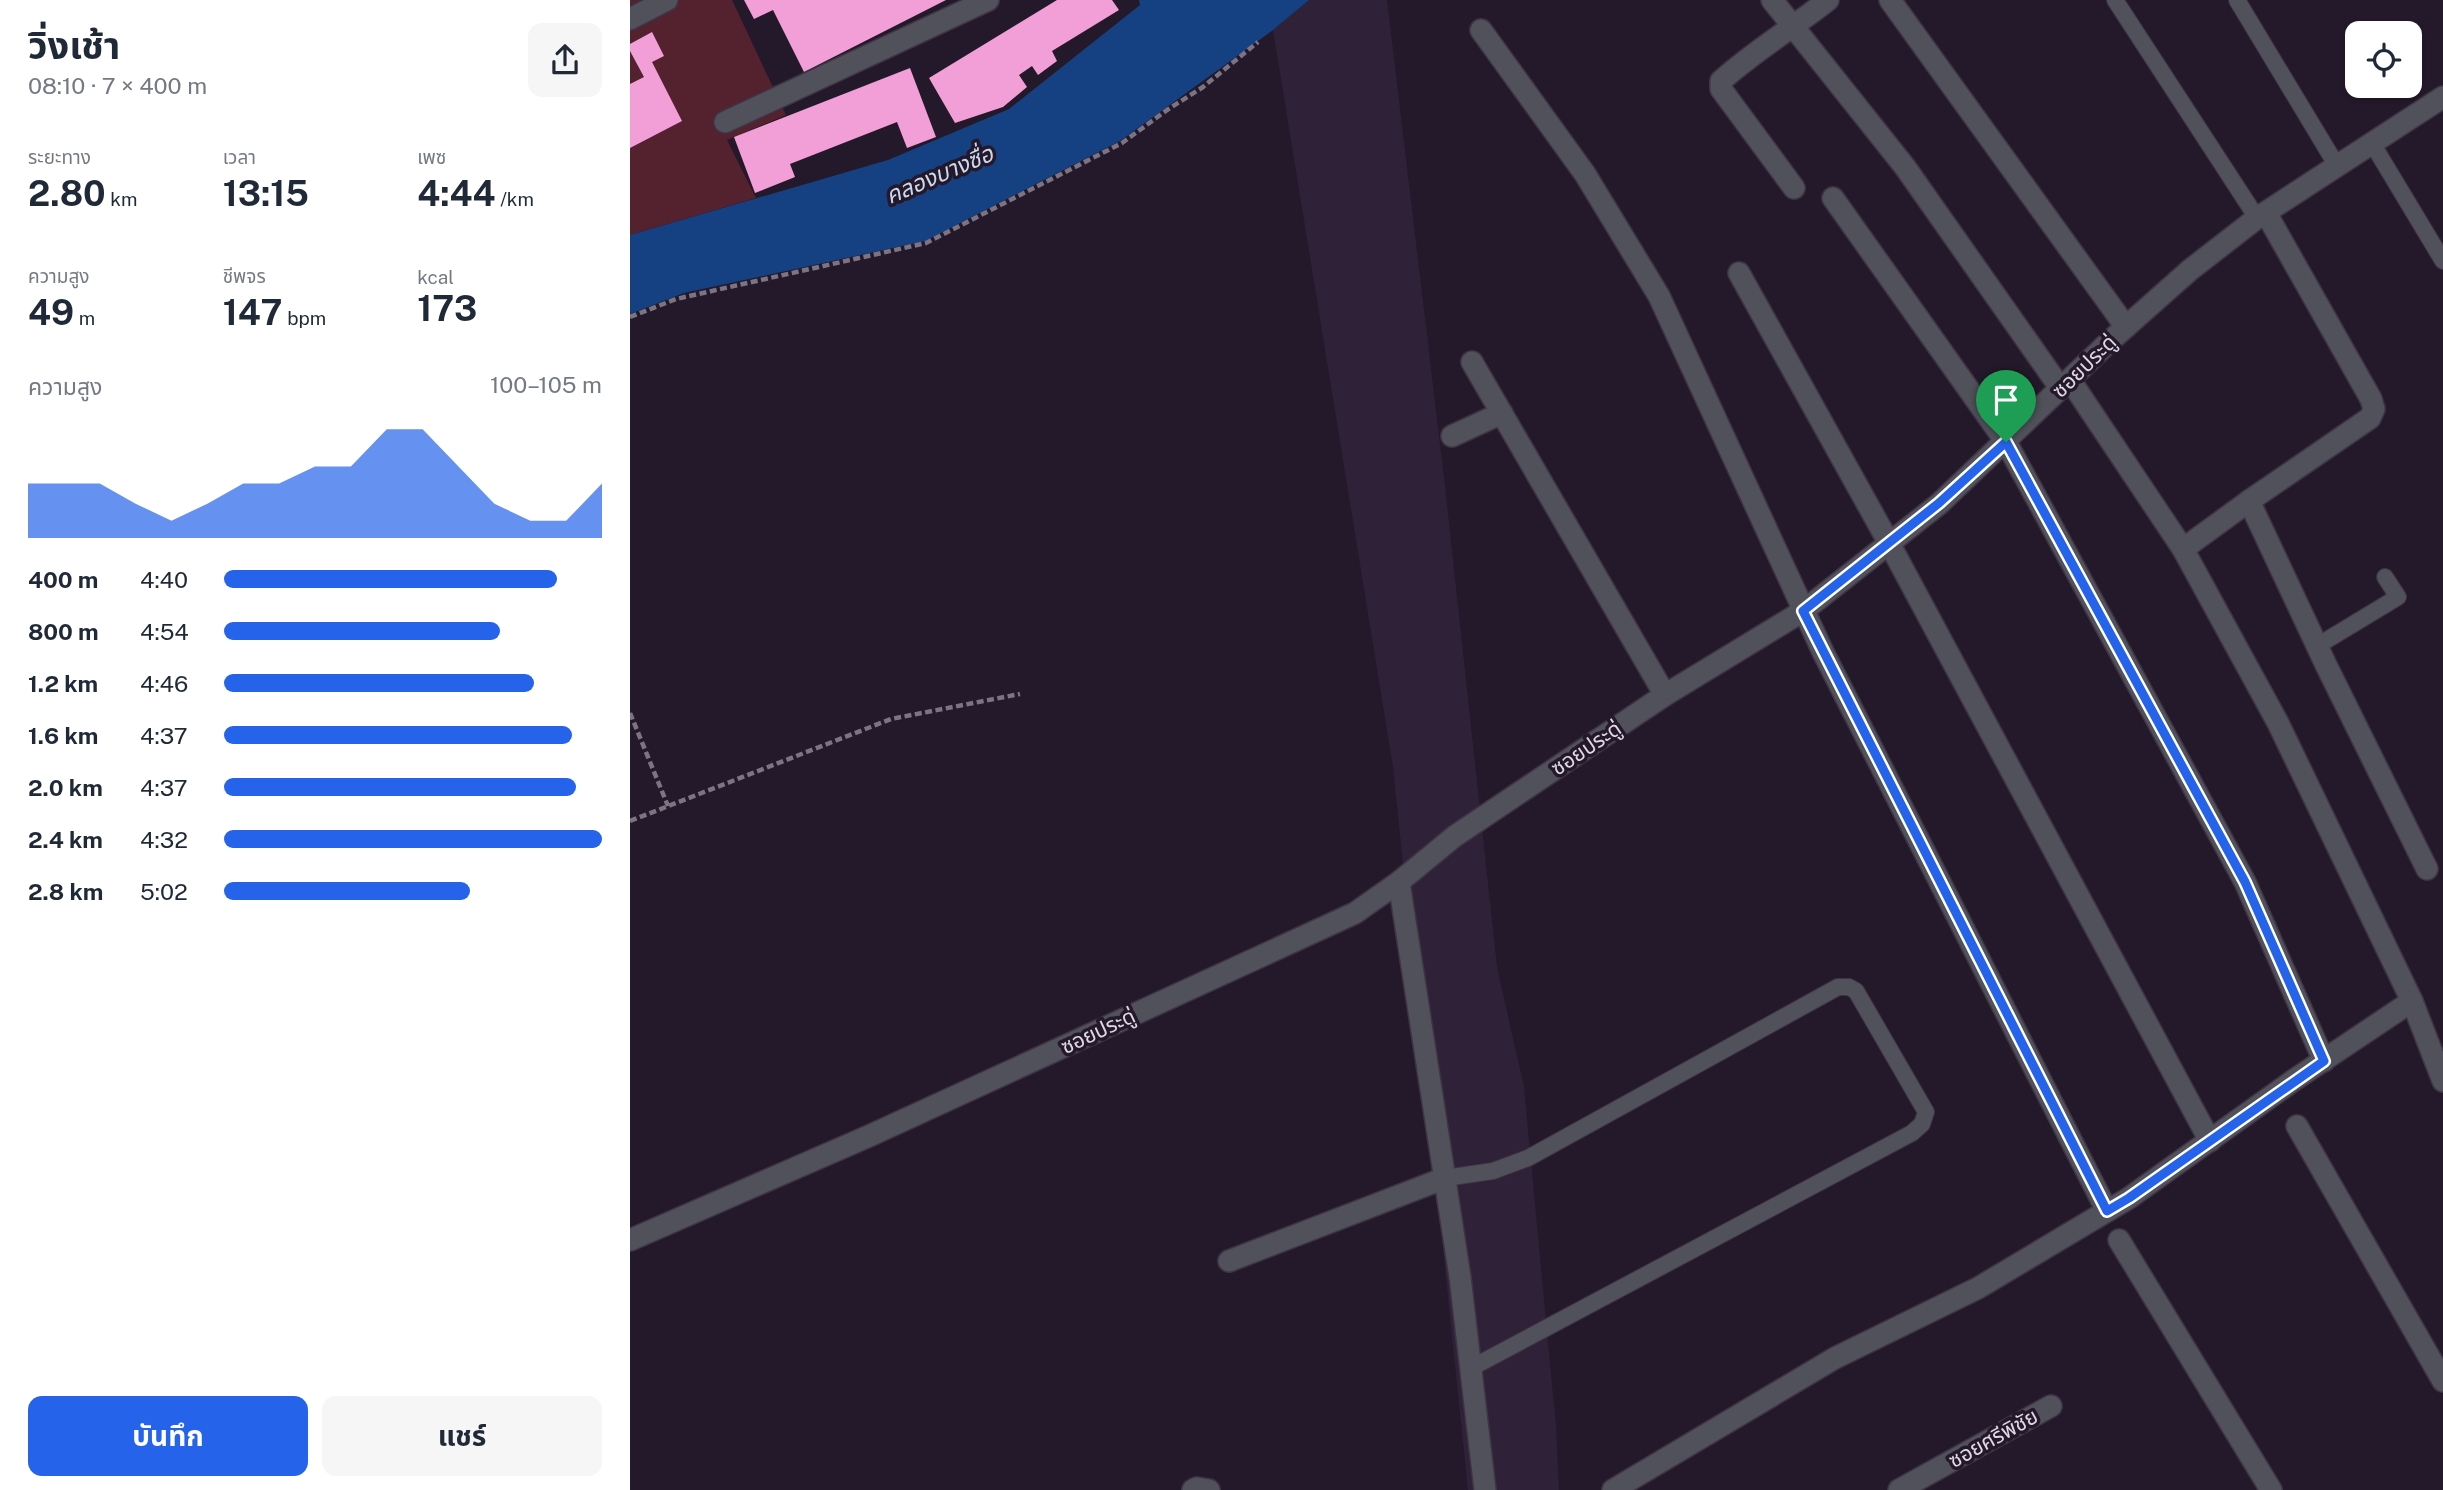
<!DOCTYPE html>
<html lang="th">
<meta charset="utf-8">
<style>
:root{--surface:#fff;--page:#f6f6f7;--text:#1f2937;--muted:#747a83;--accent:#2563eb}
body{margin:0;font-family:"Public Sans","Noto Sans Thai",sans-serif;background:var(--page);color:var(--text);height:100vh;display:flex;flex-direction:column;font-size:26px;white-space:nowrap}
*{box-sizing:border-box;margin:0}
p{font-size:23px;color:var(--muted)}
.icon{flex:none;width:38px;height:38px;fill:none;stroke:currentColor;stroke-width:2;stroke-linecap:round;stroke-linejoin:round}
.map{position:relative;flex:1;overflow:hidden}
.panel{display:flex;flex-direction:column;background:var(--surface);width:630px}
.panel>*{flex:none}
.controls{position:absolute;left:1715px;top:21px;display:grid;gap:14px}
.controls a{display:grid;place-items:center;width:77px;height:77px;border-radius:14px;background:var(--surface);box-shadow:0 2px 5px #0004;font-size:35px}
.pin{position:absolute;display:grid;place-items:center;width:60px;height:60px;color:#fff;margin:-72px -30px;border-radius:50% 50% 50% 0;rotate:-45deg;box-shadow:0 0 7px #0007}
.pin .icon{rotate:45deg}
.round{display:grid;place-items:center;flex:none;width:74px;height:74px;border-radius:14px;background:var(--page)}
.summary{display:flex;align-items:center;justify-content:space-between;height:119px;padding:0 28px}
h1{font-size:38px;font-weight:700;line-height:52px}
.figures{display:grid;grid-template-columns:repeat(3,1fr);gap:10px;height:119px;padding:7px 28px}
.figures div{display:grid;align-content:center}
.figures b{font-size:35px;font-weight:700}
.figures small{font-size:19px;font-weight:400}
.figures p{font-size:19px}
.chart{height:196px;padding:14px 28px}
.chart p{display:flex;justify-content:space-between}
.chart svg{width:100%;height:126px;margin-top:7px;fill:var(--accent);opacity:.7}
.cta{display:flex;gap:14px;margin-top:auto;padding:14px 28px}
.cta a{flex:1;height:80px;border-radius:14px;background:var(--accent);color:#fff;font-size:28px;font-weight:700;line-height:80px;text-align:center}
.cta a+a{background:var(--page);color:var(--text)}
ul{padding:0 28px;list-style:none;font-size:23px}
li{display:grid;grid-template-columns:112px 84px 1fr;align-items:center;height:52px}
li i{height:18px;border-radius:9px;background:var(--accent)}
main{display:flex;flex:1;min-height:0}
.map>svg:first-child{display:block}
.built{fill:#2f2137}
.green{fill:#54212f}
.water{fill:#154183}
.building{fill:#f29fd8}
.lines{fill:none;stroke-linecap:round;stroke-linejoin:round}
.lane-casing{stroke:#3e3444;stroke-width:18}
.street-casing{stroke:#3e3444;stroke-width:24}
.path{stroke:#7d7482;stroke-width:4.5;stroke-dasharray:7 3.5;stroke-linecap:butt}
.lane{stroke:#51515b;stroke-width:16}
.street{stroke:#51515b;stroke-width:21}
.route-casing{stroke:#fff;stroke-width:14}
.route{stroke:#2563eb;stroke-width:9}
.labels{text-anchor:middle;dominant-baseline:central;stroke-width:7;stroke-linejoin:round;paint-order:stroke}
.street-label{font-size:21px;fill:#e0d9e4;stroke:#24192a}
.water-label{font-size:23px;font-style:italic;fill:#ccd9ec;stroke:#24192a}
</style>
<main>
<section class="panel">
<div class="summary"><div><h1>วิ่งเช้า</h1><p>08:10 · 7 × 400 m</p></div><a class="round"><svg class="icon" aria-label="share" viewBox="0 0 24 24"><path d="M12 15V3M7 8l5-5 5 5M5 13v7h14v-7"/></svg></a></div>
<div class="figures">
<div><p>ระยะทาง</p><b>2.80<small> km</small></b></div>
<div><p>เวลา</p><b>13:15</b></div>
<div><p>เพซ</p><b>4:44<small> /km</small></b></div>
</div>
<div class="figures">
<div><p>ความสูง</p><b>49<small> m</small></b></div>
<div><p>ชีพจร</p><b>147<small> bpm</small></b></div>
<div><p>kcal</p><b>173</b></div>
</div>
<div class="chart"><p><span>ความสูง</span>100–105 m</p>
<svg viewBox="0 0 160 44" preserveAspectRatio="none"><path d="M0 44V25L10 25L20 25L30 32L40 38L50 32L60 25L70 25L80 19L90 19L100 6L110 6L120 19L130 32L140 38L150 38L160 25V44z"/></svg>
</div>
<ul>
<li><b>400 m</b>4:40<i style="width:88%"></i></li>
<li><b>800 m</b>4:54<i style="width:73%"></i></li>
<li><b>1.2 km</b>4:46<i style="width:82%"></i></li>
<li><b>1.6 km</b>4:37<i style="width:92%"></i></li>
<li><b>2.0 km</b>4:37<i style="width:93%"></i></li>
<li><b>2.4 km</b>4:32<i style="width:100%"></i></li>
<li><b>2.8 km</b>5:02<i style="width:65%"></i></li>
</ul>
<div class="cta"><a>บันทึก</a><a>แชร์</a></div>
</section>
<div class="map">
<svg width="1813" height="1490" viewBox="0 0 1813 1490">
<rect width="100%" height="100%" fill="#24192a"/>
<polygon class="built" points="679,0 757,0 815,486 867,967 894,1087 926,1427 929,1490 838,1490 763,767 643,30"/>
<polygon class="green" points="0,0 102,0 156,115 97,140 126,198 0,235"/>
<polygon class="water" points="509,0 679,0 643,30 490,141 295,241 54,293 0,314 0,235 258,160 379,109 510,5"/>
<g class="building">
<polygon points="114,0 316,0 174,72 143,10 124,19"/>
<polygon points="427,0 482,0 489,10 422,51 427,61 408,75 402,66 389,75 397,87 373,107 325,123 299,78"/>
<polygon points="22,32 34,56 22,62 52,121 0,148 0,84 14,77 0,51 0,44"/>
<polygon points="280,68 306,137 277,148 267,122 160,164 165,177 125,193 104,137"/>
</g>
<g class="lines">
<g class="lane-casing">
<g id="lane">
<polyline points="1485,0 1627,218"/>
<polyline points="1607,0 1707,166"/>
<polyline points="1742,143 1813,261"/>
<polyline points="1687,646 1768,597 1755,577"/>
<polyline points="815,1178 863,1171 898,1158 1208,987 1219,987 1226,991 1296,1112 1292,1124 1282,1133 841,1368"/>
</g>
</g>
<g class="street-casing">
<g id="street">
<polyline points="1142,0 1275,167 1431,389"/>
<polyline points="1260,0 1496,327"/>
<polyline points="0,19 37,0"/>
<polyline points="851,30 955,174 1029,296 1193,652 1477,1211"/>
<polyline points="95,122 358,0"/>
<path d="M1164 188 1091 89V81C1124 51 1163 28 1198 0"/>
<polyline points="1203,198 1376,442 1615,882 1694,1061"/>
<polyline points="1109,273 1259,543 1580,1141"/>
<polyline points="842,362 1035,695"/>
<polyline points="1440,380 1553,549 1648,723 1782,1001 1813,1081"/>
<polyline points="822,436 872,413"/>
<polyline points="1619,501 1696,665 1797,869"/>
<polyline points="1553,549 1619,501 1740,418 1744,409 1741,399 1636,213"/>
<polyline points="769,882 830,1277 855,1490"/>
<polyline points="1667,1126 1813,1381"/>
<polyline points="0,1240 239,1136 725,913 769,882 825,836 1035,695 1173,611 1309,504 1480,341 1560,270 1627,218 1813,97"/>
<polyline points="1489,1240 1641,1490"/>
<polyline points="599,1261 815,1178"/>
<polyline points="563,1490 567,1488 579,1490"/>
<polyline points="983,1490 1205,1358 1348,1288 1499,1198 1664,1080 1782,1001"/>
<polyline points="1269,1490 1421,1406"/>
</g>
</g>
<g class="path">
<polyline points="0,317 46,299 296,243 492,143 537,110 573,87 628,42"/>
<polyline points="0,713 38,806"/>
<polyline points="0,821 261,719 390,694"/>
</g>
<use href="#lane" class="lane"/>
<use href="#street" class="street"/>
</g>
<g class="lines">
<g class="route-casing">
<polygon id="route" points="1376,442 1615,882 1694,1061 1499,1198 1477,1211 1173,611 1309,503"/>
</g>
<use href="#route" class="route"/>
</g>
<g class="labels">
<g class="street-label">
<text transform="translate(1454 366) rotate(-44)">ซอยประดู่</text>
<text transform="translate(956 748) rotate(-34)">ซอยประดู่</text>
<text transform="translate(468 1031) rotate(-25)">ซอยประดู่</text>
<text transform="translate(1363 1438) rotate(-29)">ซอยศรีพิชัย</text>
</g>
<g class="water-label">
<text transform="translate(309 174) rotate(-23)">คลองบางซื่อ</text>
</g>
</g>
</svg>
<div class="controls">
<a><svg class="icon" aria-label="locate" viewBox="0 0 24 24"><circle cx="12" cy="12" r="6"/><path d="M12 2v4M12 18v4M2 12h4M18 12h4"/></svg></a>
</div>
<div class="pin" style="left:1376px;top:442px;background:#1e9e55"><svg class="icon" aria-label="arrive" viewBox="0 0 24 24"><path d="M6 21V4h12l-3 4 3 4H6"/></svg></div>
</div>
</main>
